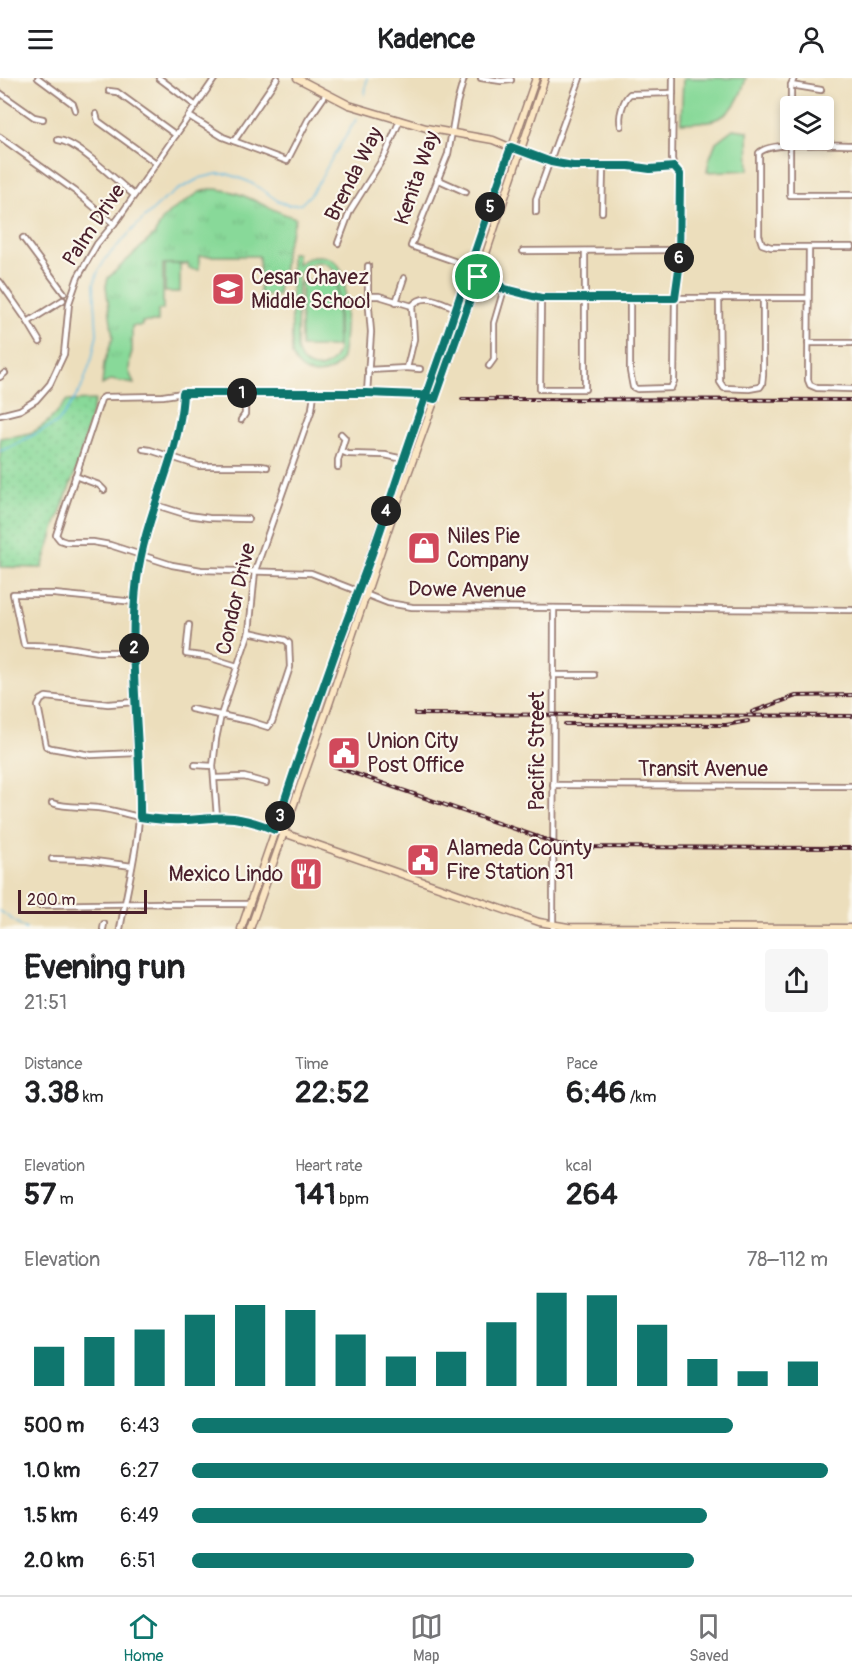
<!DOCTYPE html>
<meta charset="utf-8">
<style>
:root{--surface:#fff;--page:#f6f6f6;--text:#202124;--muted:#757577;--line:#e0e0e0;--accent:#0f766e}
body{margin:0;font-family:Pangolin,sans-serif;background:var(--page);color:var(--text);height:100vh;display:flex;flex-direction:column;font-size:22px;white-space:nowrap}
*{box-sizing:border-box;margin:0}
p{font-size:20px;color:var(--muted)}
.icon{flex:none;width:33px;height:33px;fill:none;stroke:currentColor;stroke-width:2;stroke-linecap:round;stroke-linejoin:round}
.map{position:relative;height:851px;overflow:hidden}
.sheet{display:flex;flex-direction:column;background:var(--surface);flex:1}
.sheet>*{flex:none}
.controls{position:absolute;left:780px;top:18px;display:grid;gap:12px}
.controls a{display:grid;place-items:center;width:54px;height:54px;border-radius:6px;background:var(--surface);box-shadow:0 3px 9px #0003;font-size:30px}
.scale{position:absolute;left:18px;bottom:15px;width:129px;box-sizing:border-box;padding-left:6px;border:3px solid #4a1f2b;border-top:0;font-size:16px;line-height:21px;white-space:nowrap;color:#4a1f2b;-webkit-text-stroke:4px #fbf7ec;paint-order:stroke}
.pin{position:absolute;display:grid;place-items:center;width:51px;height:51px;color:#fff;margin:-26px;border:3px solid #fff;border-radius:50%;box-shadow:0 2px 6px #0007}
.km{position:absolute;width:30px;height:30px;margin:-15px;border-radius:50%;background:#222;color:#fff;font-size:16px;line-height:30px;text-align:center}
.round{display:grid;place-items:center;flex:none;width:63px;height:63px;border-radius:6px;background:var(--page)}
.summary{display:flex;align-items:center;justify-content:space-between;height:102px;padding:0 24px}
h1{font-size:33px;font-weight:800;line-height:45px}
.metrics{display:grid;grid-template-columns:repeat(3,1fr);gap:9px;height:102px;padding:6px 24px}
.metrics div{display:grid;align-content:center}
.metrics b{font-size:30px;font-weight:800}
.metrics small{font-size:16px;font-weight:400}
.metrics p{font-size:16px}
.chart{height:168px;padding:12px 24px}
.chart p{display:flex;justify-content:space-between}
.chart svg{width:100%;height:108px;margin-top:6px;stroke:var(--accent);stroke-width:6}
ul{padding:0 24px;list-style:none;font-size:20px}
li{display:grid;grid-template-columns:96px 72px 1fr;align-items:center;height:45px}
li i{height:15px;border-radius:8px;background:var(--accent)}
header{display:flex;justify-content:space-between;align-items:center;height:78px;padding:0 24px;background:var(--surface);font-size:27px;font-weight:800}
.tabs{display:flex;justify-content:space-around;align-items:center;height:84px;border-top:2px solid var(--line);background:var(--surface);font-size:16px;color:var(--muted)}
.tabs a{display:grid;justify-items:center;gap:3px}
.tabs .current{color:var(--accent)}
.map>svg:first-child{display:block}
.grass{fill:url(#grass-tufts);stroke:#697c62;stroke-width:1.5}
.park{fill:url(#park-dots);stroke:#697c62;stroke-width:1.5}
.pitch{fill:#88d999;stroke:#697c62;stroke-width:1.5;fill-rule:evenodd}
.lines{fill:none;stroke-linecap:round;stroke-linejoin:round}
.stream{stroke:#65bbe2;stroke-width:1.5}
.street-casing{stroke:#9b7e74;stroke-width:8}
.secondary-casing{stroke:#9b7e74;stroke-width:9}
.street{stroke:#fff;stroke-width:4.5}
.secondary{stroke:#fbe6c3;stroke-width:6}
.rail-casing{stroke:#4a1f2b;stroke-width:4}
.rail{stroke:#fbf7ec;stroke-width:1.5;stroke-dasharray:4.5;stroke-linecap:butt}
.route-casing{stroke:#fff;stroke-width:12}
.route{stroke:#0f766e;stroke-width:8}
.labels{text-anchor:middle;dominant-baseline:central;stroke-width:4.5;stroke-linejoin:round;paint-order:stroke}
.street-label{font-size:21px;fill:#4a1f2b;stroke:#fbf7ec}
.poi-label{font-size:21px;fill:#4a1f2b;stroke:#fbf7ec;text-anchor:start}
</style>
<header><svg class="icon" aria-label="menu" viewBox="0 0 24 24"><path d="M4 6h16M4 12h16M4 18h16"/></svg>Kadence<svg class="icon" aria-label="person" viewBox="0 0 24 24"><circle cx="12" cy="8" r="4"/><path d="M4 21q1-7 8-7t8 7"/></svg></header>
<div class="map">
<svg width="852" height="851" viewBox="0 0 852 851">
<defs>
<pattern id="grass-tufts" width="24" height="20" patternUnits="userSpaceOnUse" patternTransform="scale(1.5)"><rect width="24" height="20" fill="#88d999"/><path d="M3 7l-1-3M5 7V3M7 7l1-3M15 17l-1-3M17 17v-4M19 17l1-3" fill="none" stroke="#77ba84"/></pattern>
<pattern id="park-dots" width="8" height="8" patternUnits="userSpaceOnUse" patternTransform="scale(1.5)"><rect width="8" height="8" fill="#88d999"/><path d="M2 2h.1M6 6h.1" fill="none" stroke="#77ba84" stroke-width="1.8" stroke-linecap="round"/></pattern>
</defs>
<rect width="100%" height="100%" fill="#fbf7ec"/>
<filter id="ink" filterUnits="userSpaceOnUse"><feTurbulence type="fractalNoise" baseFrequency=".0167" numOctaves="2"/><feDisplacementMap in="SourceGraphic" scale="12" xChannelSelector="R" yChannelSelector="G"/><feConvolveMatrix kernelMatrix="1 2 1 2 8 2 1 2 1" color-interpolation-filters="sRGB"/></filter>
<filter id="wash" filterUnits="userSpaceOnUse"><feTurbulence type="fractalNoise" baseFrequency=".008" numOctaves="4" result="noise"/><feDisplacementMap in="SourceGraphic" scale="24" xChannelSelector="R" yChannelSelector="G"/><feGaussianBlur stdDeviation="1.35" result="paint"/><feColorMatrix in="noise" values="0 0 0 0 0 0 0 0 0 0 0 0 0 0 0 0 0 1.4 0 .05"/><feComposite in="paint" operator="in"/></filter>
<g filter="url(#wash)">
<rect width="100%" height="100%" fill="#ecdebc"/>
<path class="grass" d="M210 111C242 110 266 132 296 140L285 173 284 190 279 204 278 217H260L259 178H199V192L189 191 188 186H163V232H158V244H142V248H132V274L130 280 129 293 134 306 111 302 102 307 104 286 113 259 106 208 108 200 154 157 163 141 170 134 200 114Z"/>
<path class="park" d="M67 322 70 323 95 322 77 389 56 446 42 490 0 489V360C10 358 23 358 33 354 47 347 58 334 67 322Z"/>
<g class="pitch">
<path d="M683 0H746C735 40 719 45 681 45Z"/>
<polygon points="733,51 748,53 749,92 707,94 709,82 716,64"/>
<path d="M291 175H297V187C312 173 336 175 343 196 347 207 346 274 340 284 335 292 325 296 316 296 304 295 296 287 292 277ZM316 184C329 184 336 192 338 204V272C331 297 301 296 297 270L298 198C301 190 307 186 316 184Z"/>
<rect x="165" y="186" width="15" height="28"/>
<rect x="301" y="203" width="36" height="66"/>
</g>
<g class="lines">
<g class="stream">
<polyline points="365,17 367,0"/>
<polyline points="0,373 10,369 57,345 65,335 81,311 92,280 97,256 94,206 98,194 106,180 137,147 165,121 176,113 200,100 217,96 228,96 247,103 260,110 278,123 288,127 301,126 310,117 320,102 331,82 357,40"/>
<polyline points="0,833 26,851"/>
</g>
</g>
</g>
<g filter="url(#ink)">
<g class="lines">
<g class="street-casing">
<g id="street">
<polyline points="38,0 73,26 75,32"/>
<polyline points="159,0 196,28"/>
<polyline points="481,0 501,3 511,2"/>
<polyline points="791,7 821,12"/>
<polyline points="109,13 117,14 176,57"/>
<polyline points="0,15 34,39 43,41"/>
<polyline points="791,28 791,7 794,0"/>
<polyline points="96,36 98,43 156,85"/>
<polyline points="790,36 790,117 852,117"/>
<polyline points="189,38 223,59 287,83 308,42 326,16"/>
<path d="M621 48C618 39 623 22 630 16L673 15"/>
<polyline points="0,59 75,113 114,146"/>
<path d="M58 62C78 64 117 104 134 117"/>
<polyline points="234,63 277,0"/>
<path d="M852 67C834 67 769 63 759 75V157L762 166 771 169H852"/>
<polyline points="519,73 551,84 573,88 629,88 650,91 674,89"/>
<polyline points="437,101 466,114"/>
<polyline points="536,134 536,121 580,0"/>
<polyline points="602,134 603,89"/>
<polyline points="23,160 64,215"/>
<polyline points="338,165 350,133 385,77 400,42"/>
<polyline points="809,170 808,302 810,307 817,310 852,311"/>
<polyline points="523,173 680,172"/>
<polyline points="454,183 411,168 448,76 457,25 464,0"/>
<polyline points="368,188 368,218"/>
<polyline points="478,199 501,207 501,210"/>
<polyline points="0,204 28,244 40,264"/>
<polyline points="476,204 499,212 501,210 541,220 807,220"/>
<polyline points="630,219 630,293 633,309 637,311 671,310 674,303 675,220 679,191 680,96 674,89 672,81 673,0"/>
<polyline points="541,220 540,311 585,311 585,173"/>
<polyline points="719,221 720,304 724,310 749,311 760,309 762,306 763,297 763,221"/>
<polyline points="396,224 404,200"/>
<polyline points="28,244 63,222"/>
<polyline points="808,265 852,265"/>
<polyline points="489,288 494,281 494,245 504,211"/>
<polyline points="407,290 420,291"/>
<path d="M368 292 407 290 414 261 412 228C424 213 442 225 456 230"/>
<polyline points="0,299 5,295"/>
<polyline points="367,315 371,254 368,218 379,218 412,228"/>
<polyline points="435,321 419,317 367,315 183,315 163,318 104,319 101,321 56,457 60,462 66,464 93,464 110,467 172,487 201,492 311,495 388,525 412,529 852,532"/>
<polyline points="0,337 20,332 36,322 50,306 64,276 69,225 78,199 97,166 118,141 215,0"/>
<polyline points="241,342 245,336 245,315"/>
<polyline points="341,356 345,360 341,373 348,376 385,377 403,381"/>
<polyline points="143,371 150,372 199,388 261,388 267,389"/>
<polyline points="338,389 338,382 341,373"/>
<polyline points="75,398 99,407 104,412"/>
<polyline points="156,427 188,437 209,440 248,441"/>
<polyline points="189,547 186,576 208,579 237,588"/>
<polyline points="134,574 99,574 61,568 24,567 13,516 54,516 135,524"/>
<polyline points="553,597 594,597"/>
<polyline points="135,624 108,626 46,619 41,622 38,628 46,668 51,670 91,677 137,675"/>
<polyline points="191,631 249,643 268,649 272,644 290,589 289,565 285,562 249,554"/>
<polyline points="195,687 213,688"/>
<polyline points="215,700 244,699 266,705"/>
<polyline points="553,707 852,708"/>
<path d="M52 725C66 730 82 728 98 730 119 732 140 742 161 742 180 743 198 740 217 739 237 739 257 745 275 752"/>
<polyline points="217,739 213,688 216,661 221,637 249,554 255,493 312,331 314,315"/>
<polyline points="52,781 87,782 132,788"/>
<polyline points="39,827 161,825 164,826 249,826"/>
<polyline points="103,851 104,846"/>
<path d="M120 851C128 807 140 762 140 717 140 703 138 689 137 676 134 621 129 553 137 499 143 460 157 423 169 385 176 360 182 341 183 315"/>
<polyline points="553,851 554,530"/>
</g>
</g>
<g class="secondary-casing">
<g id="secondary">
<polyline points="297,0 349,27 426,50 493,62 519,73"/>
<polyline points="275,752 539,844 568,849 852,850"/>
<polyline points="241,851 536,0"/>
<polyline points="250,851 326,635 394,434 463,244 545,0"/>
</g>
</g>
<use href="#street" class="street"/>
<use href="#secondary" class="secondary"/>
<g class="rail-casing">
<g id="rail">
<polyline points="462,321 852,322"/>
<polyline points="752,634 796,618 852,617"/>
<polyline points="415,636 852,638"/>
<polyline points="565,646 726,647 748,643"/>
<polyline points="333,688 558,766 572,769 852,770"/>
</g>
</g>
<use href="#rail" class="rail"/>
</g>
</g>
<g class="lines" filter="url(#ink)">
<g class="route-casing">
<path id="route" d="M478 199 435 321 419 317 367 315H183C182 339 177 359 170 382 158 421 142 460 137 501 127 580 141 660 140 739 154 741 168 743 182 742 200 742 217 738 234 740 248 742 263 747 275 752 295 690 316 629 338 567 354 523 372 479 386 435 404 377 425 320 445 263 467 198 488 134 511 69L551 84 573 88H629L650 91 674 89 680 96 679 191 675 220H541L501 210V207L478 199"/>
</g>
<use href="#route" class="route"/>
</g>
<defs>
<g id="school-square" transform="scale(1.725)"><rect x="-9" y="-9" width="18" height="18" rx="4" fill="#d1495b" stroke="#fbf7ec"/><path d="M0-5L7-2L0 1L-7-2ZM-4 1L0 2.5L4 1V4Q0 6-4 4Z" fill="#fff"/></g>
<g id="shop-square" transform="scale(1.725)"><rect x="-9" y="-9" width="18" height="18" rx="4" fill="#d1495b" stroke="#fbf7ec"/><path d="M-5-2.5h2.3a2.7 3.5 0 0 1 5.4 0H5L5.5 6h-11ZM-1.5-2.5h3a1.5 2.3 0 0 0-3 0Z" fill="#fff"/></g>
<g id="civic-square" transform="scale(1.725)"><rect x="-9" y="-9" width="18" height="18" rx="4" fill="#d1495b" stroke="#fbf7ec"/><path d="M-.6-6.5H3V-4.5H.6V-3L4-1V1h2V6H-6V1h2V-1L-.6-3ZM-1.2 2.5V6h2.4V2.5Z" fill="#fff"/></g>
<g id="restaurant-square" transform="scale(1.725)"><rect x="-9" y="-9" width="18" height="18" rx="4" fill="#d1495b" stroke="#fbf7ec"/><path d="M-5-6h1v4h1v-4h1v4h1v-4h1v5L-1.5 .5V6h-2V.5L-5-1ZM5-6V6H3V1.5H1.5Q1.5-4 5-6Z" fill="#fff"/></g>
</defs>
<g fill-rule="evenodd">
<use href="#school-square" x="228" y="211"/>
<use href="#shop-square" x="424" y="470"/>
<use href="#civic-square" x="344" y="675"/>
<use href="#civic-square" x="423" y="782"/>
<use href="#restaurant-square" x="306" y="796"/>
</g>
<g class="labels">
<g class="street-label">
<text transform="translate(354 96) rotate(-63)">Brenda Way</text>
<text transform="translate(417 100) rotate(-71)">Kenita Way</text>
<text transform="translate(94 147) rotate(-56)">Palm Drive</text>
<text transform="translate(467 512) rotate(1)">Dowe Avenue</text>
<text transform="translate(236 521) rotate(-77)">Condor Drive</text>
<text transform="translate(537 673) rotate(-90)">Pacific Street</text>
<text x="703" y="691">Transit Avenue</text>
</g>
<g class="poi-label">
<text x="251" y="199">Cesar Chavez<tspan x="251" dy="24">Middle School</tspan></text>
<text x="447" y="458">Niles Pie<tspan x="447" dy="24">Company</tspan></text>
<text x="367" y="663">Union City<tspan x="367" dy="24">Post Office</tspan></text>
<text x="446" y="770">Alameda County<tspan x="446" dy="24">Fire Station 31</tspan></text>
<text x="283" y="796" text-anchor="end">Mexico Lindo</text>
</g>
</g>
</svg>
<div class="controls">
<a><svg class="icon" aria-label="layers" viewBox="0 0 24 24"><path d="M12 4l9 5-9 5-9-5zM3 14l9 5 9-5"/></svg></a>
</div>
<div class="scale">200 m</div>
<div class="pin" style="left:478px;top:199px;background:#1e9e55"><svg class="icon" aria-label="arrive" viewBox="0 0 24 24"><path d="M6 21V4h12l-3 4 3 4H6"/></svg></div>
<b class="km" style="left:242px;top:315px">1</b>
<b class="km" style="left:134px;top:570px">2</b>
<b class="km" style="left:280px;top:738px">3</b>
<b class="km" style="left:386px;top:433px">4</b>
<b class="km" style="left:490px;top:129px">5</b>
<b class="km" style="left:679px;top:180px">6</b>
</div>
<section class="sheet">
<div class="summary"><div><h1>Evening run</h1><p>21:51</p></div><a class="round"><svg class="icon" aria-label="share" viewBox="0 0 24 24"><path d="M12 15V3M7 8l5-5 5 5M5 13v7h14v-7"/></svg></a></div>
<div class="metrics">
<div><p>Distance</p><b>3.38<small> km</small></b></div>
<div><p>Time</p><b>22:52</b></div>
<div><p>Pace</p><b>6:46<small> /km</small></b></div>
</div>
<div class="metrics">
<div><p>Elevation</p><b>57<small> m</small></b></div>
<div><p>Heart rate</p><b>141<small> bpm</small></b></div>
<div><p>kcal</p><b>264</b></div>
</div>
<div class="chart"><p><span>Elevation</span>78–112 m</p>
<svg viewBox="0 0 160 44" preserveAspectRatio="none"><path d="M5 44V28M15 44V24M25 44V21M35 44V15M45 44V11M55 44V13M65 44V23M75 44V32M85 44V30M95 44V18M105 44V6M115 44V7M125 44V19M135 44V33M145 44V38M155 44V34"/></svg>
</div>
<ul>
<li><b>500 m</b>6:43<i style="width:85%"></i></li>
<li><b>1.0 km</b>6:27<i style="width:100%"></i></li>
<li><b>1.5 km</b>6:49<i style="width:81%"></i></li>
<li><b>2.0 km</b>6:51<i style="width:79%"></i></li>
</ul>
</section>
<nav class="tabs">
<a class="current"><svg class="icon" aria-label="home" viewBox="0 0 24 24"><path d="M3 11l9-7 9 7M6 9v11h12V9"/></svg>Home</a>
<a><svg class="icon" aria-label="map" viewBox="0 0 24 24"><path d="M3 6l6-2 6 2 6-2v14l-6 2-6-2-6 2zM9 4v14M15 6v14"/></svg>Map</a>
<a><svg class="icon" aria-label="saved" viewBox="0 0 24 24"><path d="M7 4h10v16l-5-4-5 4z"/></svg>Saved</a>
</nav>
